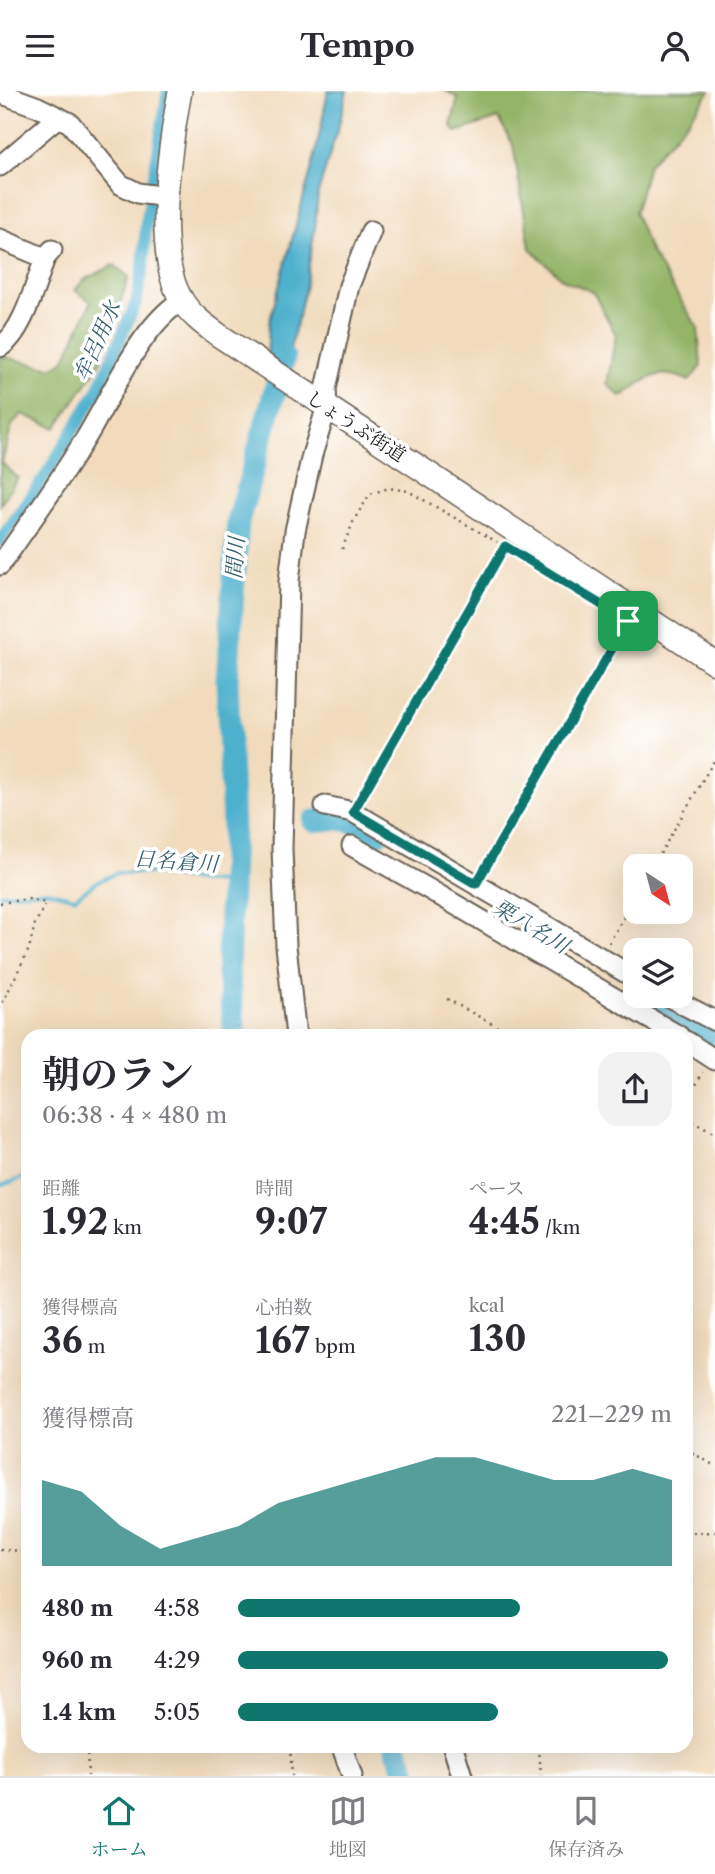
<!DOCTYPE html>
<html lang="ja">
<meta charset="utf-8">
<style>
:root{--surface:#fff;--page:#f2f2f3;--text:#2b2b33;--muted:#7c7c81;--line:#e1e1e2;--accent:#0f766e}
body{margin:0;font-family:"Libre Caslon Text","Noto Serif JP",serif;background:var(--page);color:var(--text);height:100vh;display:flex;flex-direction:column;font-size:26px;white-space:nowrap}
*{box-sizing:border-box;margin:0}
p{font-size:23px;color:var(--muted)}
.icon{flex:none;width:38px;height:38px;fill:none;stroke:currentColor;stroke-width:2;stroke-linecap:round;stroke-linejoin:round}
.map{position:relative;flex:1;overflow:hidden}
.panel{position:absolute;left:21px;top:938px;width:672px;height:724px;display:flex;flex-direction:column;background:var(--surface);border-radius:21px;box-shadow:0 7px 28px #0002}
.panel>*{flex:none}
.needle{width:46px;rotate:144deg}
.fabs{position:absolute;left:623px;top:763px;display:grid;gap:14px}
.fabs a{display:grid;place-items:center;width:70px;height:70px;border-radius:14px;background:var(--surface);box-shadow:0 7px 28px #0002;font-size:35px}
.pin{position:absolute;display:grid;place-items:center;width:60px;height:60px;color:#fff;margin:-30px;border-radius:14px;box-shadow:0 4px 10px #0006}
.round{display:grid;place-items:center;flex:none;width:74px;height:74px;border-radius:21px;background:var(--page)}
.headline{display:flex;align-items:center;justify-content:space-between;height:119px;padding:0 21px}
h1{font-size:38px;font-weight:700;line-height:52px}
.figures{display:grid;grid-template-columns:repeat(3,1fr);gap:10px;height:119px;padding:7px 21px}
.figures div{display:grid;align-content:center}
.figures b{font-size:35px;font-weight:700}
.figures small{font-size:19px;font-weight:400}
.figures p{font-size:19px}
.chart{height:196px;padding:14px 21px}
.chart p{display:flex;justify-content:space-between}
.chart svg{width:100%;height:126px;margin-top:7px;fill:var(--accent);opacity:.7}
ul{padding:0 21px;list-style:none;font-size:23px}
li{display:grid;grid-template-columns:112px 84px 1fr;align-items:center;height:52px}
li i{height:18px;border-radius:9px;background:var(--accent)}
header{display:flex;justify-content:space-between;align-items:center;height:91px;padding:0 21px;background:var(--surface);font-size:32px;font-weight:700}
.dock{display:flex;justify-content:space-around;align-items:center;height:98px;border-top:2px solid var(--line);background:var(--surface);font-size:19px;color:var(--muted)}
.dock a{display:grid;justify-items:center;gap:4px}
.dock .active{color:var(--accent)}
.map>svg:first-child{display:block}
.forest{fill:#94b468;stroke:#586842;stroke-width:2}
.water{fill:#4eb0cd;stroke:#356674;stroke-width:2}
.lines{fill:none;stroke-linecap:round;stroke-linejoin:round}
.stream{stroke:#4eb0cd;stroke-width:3.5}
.canal{stroke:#4eb0cd;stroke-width:12}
.river{stroke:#4eb0cd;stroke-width:23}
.minor-casing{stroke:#675f54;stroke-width:23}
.major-casing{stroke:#675f54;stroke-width:26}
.path{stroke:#675f54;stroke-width:2.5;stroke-dasharray:2 5;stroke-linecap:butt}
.minor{stroke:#fff;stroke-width:19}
.major{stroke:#fff;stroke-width:23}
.route-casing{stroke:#fff;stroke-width:14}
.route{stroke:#0f766e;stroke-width:9}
.labels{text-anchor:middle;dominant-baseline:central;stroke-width:7;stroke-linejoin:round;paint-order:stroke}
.street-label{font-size:19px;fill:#1c1c1c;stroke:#fff}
.water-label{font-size:21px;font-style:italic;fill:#325f6c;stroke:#fff}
</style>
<header><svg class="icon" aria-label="menu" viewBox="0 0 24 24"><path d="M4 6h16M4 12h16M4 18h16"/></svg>Tempo<svg class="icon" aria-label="person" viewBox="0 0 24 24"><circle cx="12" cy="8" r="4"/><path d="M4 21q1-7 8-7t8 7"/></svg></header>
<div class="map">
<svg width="715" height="1685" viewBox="0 0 715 1685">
<rect width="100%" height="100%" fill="#fff"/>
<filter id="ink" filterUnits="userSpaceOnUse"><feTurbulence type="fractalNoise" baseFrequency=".0143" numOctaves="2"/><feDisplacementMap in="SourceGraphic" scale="14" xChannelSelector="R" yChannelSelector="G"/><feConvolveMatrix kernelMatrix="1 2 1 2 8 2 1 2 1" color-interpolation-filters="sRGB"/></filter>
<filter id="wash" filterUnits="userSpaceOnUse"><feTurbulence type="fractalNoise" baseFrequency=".00686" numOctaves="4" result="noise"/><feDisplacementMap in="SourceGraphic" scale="28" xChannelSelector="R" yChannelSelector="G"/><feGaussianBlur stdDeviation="1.57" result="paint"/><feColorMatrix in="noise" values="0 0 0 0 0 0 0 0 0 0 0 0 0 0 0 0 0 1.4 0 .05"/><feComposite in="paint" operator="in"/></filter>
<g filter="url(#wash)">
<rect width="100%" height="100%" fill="#f1dbbc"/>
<g class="forest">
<path d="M446 0H710L687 31 648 74 635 122 650 160 698 237 701 275 689 290C657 275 647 288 621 306L607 293 616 244 593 201 562 188 530 157 513 54 499 27 456 41 451 35 458 7Z"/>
<polygon points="114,174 129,186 99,274 56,337 22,323 12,334 2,372 18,387 0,414 0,265 51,277 64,270 91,211 75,199 84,189"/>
</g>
<polygon class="water" points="328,0 347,0 339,34 318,102 315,137 305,198 285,278 267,267 269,232 316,61"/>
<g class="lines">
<g class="stream">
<polyline points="0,803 47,800 75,807 97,791 117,782 157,782 199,791 231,790"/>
<polyline points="214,945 234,937"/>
<polyline points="0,1095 28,1085"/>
</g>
<polyline class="canal" points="0,449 44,387 98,299 136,212 143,177 146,133 168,0"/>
<g class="river">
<path d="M314 730C340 726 354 728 378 743"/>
<polyline points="647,905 715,946"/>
<polyline points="235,945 228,882 233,736 227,590 238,431 284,267"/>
<polyline points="396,1656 407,1685"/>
</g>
</g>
</g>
<g filter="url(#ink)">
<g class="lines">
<g class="minor-casing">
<g id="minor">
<polyline points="0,2 38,16 70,32 120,93 138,102 167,106"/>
<polyline points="0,75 58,26"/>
<polyline points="0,148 45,167"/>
<path d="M0 256C23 242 36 191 45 167L52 159"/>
<path d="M0 474C30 432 60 389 87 345 113 302 140 236 181 210"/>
<polyline points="325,715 353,721 635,887"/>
<polyline points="352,755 427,797 679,945"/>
<polyline points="667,905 715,930"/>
<polyline points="296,945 286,855 282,758 289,490 295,440 312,364 327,315 326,298 349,195 371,140"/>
<polyline points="686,950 715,969"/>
<polyline points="342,1656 352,1685"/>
<polyline points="453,1656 462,1685"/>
</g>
</g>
<g class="major-casing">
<path id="major" d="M180 0C170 54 153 161 181 208 190 224 206 235 220 245L715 572"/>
</g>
<g class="path">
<polyline points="342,458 354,429 370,403 389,397 408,400 497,451"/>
<polyline points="361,708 505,455"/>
<polyline points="653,775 715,668"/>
<polyline points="485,779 626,533"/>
<polyline points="0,812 29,808 46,812 35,833 29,858 0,917"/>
<polyline points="609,852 635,807"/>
<polyline points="447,908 514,945"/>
<polyline points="686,1012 703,981"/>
<polyline points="686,1027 715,1043"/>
<polyline points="686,1358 715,1375"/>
<polyline points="686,1442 715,1441"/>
<polyline points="0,1459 28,1460"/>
<polyline points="87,1656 88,1685"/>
<polyline points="290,1656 292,1685"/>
<polyline points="539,1656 541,1685"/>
</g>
<use href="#minor" class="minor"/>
<use href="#major" class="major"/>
</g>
</g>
<g class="lines" filter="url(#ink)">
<g class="route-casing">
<polygon id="route" points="505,455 628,530 476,793 353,721"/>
</g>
<use href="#route" class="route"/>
</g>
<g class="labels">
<g class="street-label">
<text transform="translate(356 335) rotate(33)">しょうぶ街道</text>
</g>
<g class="water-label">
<text transform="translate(97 250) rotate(-66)">牟呂用水</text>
<text transform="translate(235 467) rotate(-86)">間川</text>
<text transform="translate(176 770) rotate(4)">日名倉川</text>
<text transform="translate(531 835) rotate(31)">栗八名川</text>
</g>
</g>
</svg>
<div class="fabs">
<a><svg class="needle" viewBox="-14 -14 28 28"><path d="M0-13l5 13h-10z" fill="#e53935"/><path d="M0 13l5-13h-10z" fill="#7c7c81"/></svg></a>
<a><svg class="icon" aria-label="layers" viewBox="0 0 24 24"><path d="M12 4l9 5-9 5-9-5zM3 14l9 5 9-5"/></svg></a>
</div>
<div class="pin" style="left:628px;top:530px;background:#1e9e55"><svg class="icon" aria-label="arrive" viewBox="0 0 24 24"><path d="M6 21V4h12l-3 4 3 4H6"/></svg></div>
<section class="panel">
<div class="headline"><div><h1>朝のラン</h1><p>06:38 · 4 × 480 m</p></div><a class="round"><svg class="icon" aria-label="share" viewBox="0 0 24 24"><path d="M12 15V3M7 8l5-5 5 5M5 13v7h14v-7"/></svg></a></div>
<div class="figures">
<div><p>距離</p><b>1.92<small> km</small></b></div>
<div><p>時間</p><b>9:07</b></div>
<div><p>ペース</p><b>4:45<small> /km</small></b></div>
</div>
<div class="figures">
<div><p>獲得標高</p><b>36<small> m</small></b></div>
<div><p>心拍数</p><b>167<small> bpm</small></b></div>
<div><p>kcal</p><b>130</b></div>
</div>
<div class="chart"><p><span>獲得標高</span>221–229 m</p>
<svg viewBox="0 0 160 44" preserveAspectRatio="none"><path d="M0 44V14L10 18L20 30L30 38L40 34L50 30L60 22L70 18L80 14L90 10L100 6L110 6L120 10L130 14L140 14L150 10L160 14V44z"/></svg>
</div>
<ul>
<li><b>480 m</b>4:58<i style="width:65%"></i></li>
<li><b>960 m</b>4:29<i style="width:99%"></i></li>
<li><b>1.4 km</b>5:05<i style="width:60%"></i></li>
</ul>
</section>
</div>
<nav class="dock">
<a class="active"><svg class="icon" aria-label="home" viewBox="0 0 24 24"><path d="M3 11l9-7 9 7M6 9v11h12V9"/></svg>ホーム</a>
<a><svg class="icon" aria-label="map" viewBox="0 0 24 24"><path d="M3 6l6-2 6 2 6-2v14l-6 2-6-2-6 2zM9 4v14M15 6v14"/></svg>地図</a>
<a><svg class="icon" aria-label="saved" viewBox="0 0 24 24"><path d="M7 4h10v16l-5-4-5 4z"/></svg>保存済み</a>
</nav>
